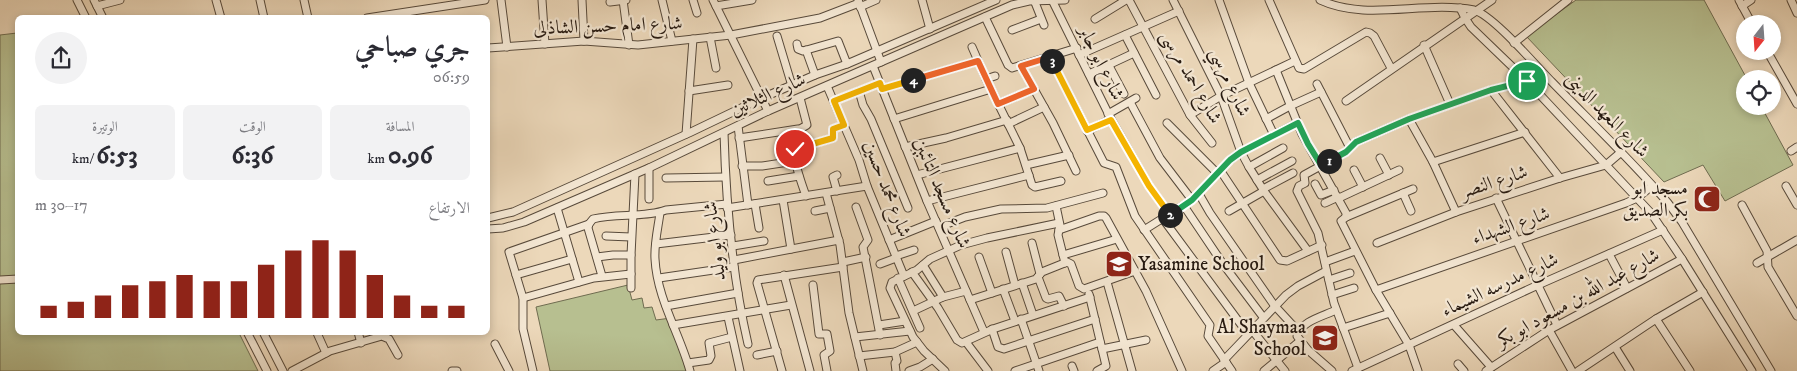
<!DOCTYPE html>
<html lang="ar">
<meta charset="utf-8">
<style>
:root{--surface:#fff;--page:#f2f2f3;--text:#2b2b33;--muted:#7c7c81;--accent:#8f2418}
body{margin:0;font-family:"IM FELL DW Pica",Amiri,serif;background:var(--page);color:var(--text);direction:rtl;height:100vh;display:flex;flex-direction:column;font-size:19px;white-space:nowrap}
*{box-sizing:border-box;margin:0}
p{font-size:16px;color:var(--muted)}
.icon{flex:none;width:28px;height:28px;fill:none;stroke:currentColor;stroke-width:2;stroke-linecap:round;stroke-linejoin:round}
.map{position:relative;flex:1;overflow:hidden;direction:ltr}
.details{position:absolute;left:15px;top:15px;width:475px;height:320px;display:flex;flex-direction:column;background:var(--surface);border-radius:8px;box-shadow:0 2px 8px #0003;direction:rtl}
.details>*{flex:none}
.needle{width:32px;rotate:197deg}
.tools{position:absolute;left:1736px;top:15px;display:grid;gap:10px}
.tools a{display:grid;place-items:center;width:45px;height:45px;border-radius:50%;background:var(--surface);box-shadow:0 2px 8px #0003;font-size:25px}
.pin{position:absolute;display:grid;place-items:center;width:42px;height:42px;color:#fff;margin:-21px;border:2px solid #fff;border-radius:50%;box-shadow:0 1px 5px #0007}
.km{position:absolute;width:25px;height:25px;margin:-12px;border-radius:50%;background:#222;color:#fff;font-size:14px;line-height:25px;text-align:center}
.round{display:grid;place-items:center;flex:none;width:52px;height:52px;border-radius:26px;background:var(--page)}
.headline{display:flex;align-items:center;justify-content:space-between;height:85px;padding:0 20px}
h1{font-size:28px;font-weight:700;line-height:38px}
.metrics{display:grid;grid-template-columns:repeat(3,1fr);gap:8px;height:85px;padding:5px 20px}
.metrics div{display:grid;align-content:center;border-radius:8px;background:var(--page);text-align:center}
.metrics b{font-size:25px;font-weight:700}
.metrics small{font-size:14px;font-weight:400}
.metrics p{font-size:14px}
.chart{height:140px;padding:10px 20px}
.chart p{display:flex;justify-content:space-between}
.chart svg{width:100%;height:90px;margin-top:5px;stroke:var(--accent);stroke-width:6}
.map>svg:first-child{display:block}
.green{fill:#b7bf90;stroke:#6f6c50}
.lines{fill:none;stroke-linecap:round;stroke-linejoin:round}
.minor-casing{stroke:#584a3b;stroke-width:9}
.minor{stroke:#f3e6d2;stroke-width:7}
.split-1-casing{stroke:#fff;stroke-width:10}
.split-2-casing{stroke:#fff;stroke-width:10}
.split-3-casing{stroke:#fff;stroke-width:10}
.split-4-casing{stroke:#fff;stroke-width:10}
.split-5-casing{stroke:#fff;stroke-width:10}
.split-1{stroke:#22a559;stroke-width:6}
.split-2{stroke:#22a559;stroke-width:6}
.split-3{stroke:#f5b400;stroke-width:6}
.split-4{stroke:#f0652b;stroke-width:6}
.split-5{stroke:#f5b400;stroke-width:6}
.labels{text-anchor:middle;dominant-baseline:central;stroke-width:4.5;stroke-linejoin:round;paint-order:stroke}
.street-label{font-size:19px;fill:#271a11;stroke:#f3e6d2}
.poi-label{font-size:19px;fill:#271a11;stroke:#f3e6d2;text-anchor:end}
</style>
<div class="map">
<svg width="1797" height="371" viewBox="0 0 1797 371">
<rect width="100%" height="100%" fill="#ecd8ba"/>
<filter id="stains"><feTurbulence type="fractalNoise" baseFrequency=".004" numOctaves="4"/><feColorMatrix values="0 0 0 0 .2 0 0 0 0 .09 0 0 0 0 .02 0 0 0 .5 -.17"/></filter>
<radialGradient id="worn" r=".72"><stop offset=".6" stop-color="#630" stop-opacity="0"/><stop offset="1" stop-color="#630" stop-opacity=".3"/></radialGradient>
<g class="green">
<polygon points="1576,0 1704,0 1747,79 1745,79 1745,106 1761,106 1793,165 1725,201 1703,165 1664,182 1526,36"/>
<polygon points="17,33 18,332 239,333 258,371 0,371 0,35"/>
<polygon points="628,285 632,300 642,298 644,308 652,307 656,320 671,318 689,371 550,371 536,307"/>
</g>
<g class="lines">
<g class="minor-casing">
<g id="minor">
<polyline points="77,0 86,18"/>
<polyline points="94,0 103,18"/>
<polyline points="216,0 221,18"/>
<polyline points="260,0 264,18"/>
<polyline points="304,0 308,18"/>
<polyline points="501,0 507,47"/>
<polyline points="542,0 545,44"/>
<polyline points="582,0 584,41"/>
<polyline points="623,0 629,45"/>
<polyline points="662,0 672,41"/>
<polyline points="693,0 697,13"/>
<polyline points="713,0 768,111"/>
<polyline points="858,0 881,62"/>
<polyline points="922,0 930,29"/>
<polyline points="1034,0 1044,25"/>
<polyline points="1052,0 1111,119 1149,186 1170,215"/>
<polyline points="1129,0 1190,115 1212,143"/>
<polyline points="1173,0 1221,96 1241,152 1249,167 1264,191 1308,251"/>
<polyline points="1219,0 1249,83 1274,135"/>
<polyline points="1269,0 1299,68 1304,69 1366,32 1370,33 1374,36 1391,68"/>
<path d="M1320 0C1367 22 1424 0 1474 10 1494 16 1536 66 1552 82 1591 122 1632 161 1668 203L1682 222 1771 371"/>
<polyline points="1739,0 1752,24"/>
<polyline points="1791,0 1797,13"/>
<polyline points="610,2 626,0"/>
<polyline points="97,6 120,0"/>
<polyline points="716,6 752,0"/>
<polyline points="1742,6 1751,0"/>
<polyline points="860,7 876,0"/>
<polyline points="1460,8 1465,18 1471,27 1527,81 1651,213 1682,259 1752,371"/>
<polyline points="985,17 1008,65 1012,68 1077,48"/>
<polyline points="367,18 485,0"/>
<polyline points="1095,19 1126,0"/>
<polyline points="1012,30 1041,19"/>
<polyline points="1125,35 1156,95"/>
<polyline points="777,36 792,86"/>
<polyline points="710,37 716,68"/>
<polyline points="1514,43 1568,0"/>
<polyline points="797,44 798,49 803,51 838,41 847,64"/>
<polyline points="1424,45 1450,104"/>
<polyline points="972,47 986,79 1020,148 1032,185 1035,187 1061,181"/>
<polyline points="488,48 584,41 638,45 731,35 820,18 859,3"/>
<polyline points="806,50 815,75"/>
<polyline points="1767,51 1797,104"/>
<polyline points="1079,55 1179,11"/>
<polyline points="1050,57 1104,163 1116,167 1135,216 1210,325 1208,336 1232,371"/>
<polyline points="1108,64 1124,94"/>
<polyline points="873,66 927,201 984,332"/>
<polyline points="1021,66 1053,123 1076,171"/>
<polyline points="1276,70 1302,134 1346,213 1346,217"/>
<polyline points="1089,74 1134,53"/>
<polyline points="986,79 995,76"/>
<polyline points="1317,84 1350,148"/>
<polyline points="827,86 859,160 867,186 904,276"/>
<polyline points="882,89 978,61"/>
<polyline points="1491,90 1560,178"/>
<polyline points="689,91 728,85"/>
<polyline points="859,91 863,105 871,119 908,208"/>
<path d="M800 98 807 125 795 132C789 150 800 179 806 196"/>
<polyline points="834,101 880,83"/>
<polyline points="1346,101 1492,0"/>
<polyline points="1130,102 1160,158 1192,200"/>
<polyline points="998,104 1034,89"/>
<polyline points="1108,114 1136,98"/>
<polyline points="1190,115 1221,96 1295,61"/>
<polyline points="894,119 991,89"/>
<polyline points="1266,119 1290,106 1321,92"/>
<polyline points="1409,119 1433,162 1456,212"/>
<polyline points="1167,123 1217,173"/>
<polyline points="1008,124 1044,107"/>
<polyline points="738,126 748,205"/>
<polyline points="1087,131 1111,119"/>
<path d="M724 133C726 204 732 275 748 344"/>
<polyline points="686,134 693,39"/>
<polyline points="739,138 798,129"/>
<polyline points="905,147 946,138 1007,120"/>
<polyline points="795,149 833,138 833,129 844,125"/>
<polyline points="1791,151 1797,147"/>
<polyline points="1380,158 1389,175"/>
<polyline points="1433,162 1525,132"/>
<polyline points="1026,165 1069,155"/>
<polyline points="742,166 762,166 795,161"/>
<polyline points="1249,167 1283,148"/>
<polyline points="649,168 649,199"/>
<polyline points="1220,170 1280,260 1287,261 1322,245"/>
<polyline points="1354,170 1363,187"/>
<polyline points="917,175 1020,148"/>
<polyline points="666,178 725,177"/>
<polyline points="1257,180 1292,161"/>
<polyline points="768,181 799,176"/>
<polyline points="1315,184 1321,195 1334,190"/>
<polyline points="1786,186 1797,205"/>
<polyline points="1263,189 1293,173"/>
<polyline points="1413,189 1346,217 1341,221 1376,290 1409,345 1418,371"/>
<polyline points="837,191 833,177 837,175"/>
<polyline points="826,193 840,245 849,313 863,371"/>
<polyline points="1403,193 1411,211"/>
<polyline points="1199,194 1210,213 1274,305 1298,331"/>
<polyline points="1339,198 1399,170"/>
<polyline points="1496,198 1557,325"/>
<polyline points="783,200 791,249"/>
<polyline points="927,201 1029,175"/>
<polyline points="1325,203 1338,197"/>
<polyline points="755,204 759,228"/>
<polyline points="1742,205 1767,251 1768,267 1797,316"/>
<polyline points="1056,206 1060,225 1058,235 1065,263"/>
<polyline points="1184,206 1223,264 1263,317"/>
<polyline points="856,207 868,240 863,247 880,335"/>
<polyline points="557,208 579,282"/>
<polyline points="727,208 867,186"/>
<polyline points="815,211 830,208"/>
<polyline points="1229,211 1264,191"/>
<path d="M660 213C658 228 654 244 655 259 657 299 680 334 690 371"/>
<polyline points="488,218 513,212 689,133 762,98 815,75 847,64 996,0"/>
<polyline points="1163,219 1248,334"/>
<polyline points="939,227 965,217 1001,209 1047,208 1103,193"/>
<polyline points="488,229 503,228 524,222 649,168 768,111 1012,5 1029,1 1065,0"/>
<polyline points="1059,230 1099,216 1104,216 1106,218 1146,291 1182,371"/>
<polyline points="1144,230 1192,200 1230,160 1241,152 1297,123"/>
<polyline points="606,236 631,237"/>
<polyline points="889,240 936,221"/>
<polyline points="1032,243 1040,274"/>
<polyline points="1377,243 1456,212 1560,178 1606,165 1620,153"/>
<polyline points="656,244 731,235"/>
<polyline points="733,246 764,241"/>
<polyline points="1006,252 1015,285"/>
<polyline points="1609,254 1627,288"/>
<polyline points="1063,255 1117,239"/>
<polyline points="896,256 914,250"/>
<polyline points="597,257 613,255 631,255"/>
<polyline points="979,257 992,293"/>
<polyline points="734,260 839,240"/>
<polyline points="843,262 866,257"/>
<polyline points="1325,262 1355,251"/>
<polyline points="1757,263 1797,240"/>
<polyline points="880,264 896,258"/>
<polyline points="923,265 943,297"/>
<polyline points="912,272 938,308 957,340 962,343 993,329 1090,297"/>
<polyline points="516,275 572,259"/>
<polyline points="784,275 810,371"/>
<path d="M602 276 588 228 589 224 593 219C617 213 644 218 666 210L727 204"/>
<polyline points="1038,277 1046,298 1048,299 1059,296 1064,306"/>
<polyline points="659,278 734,267"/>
<polyline points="898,278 920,328"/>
<polyline points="0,280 18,279"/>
<polyline points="1329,280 1350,273"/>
<polyline points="1107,282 1132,371"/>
<polyline points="1022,283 1033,315"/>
<polyline points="813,285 819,334 827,334 830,351 824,355 827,371"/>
<polyline points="631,288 631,255 635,174"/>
<polyline points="1003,289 1015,321"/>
<polyline points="1376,290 1626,203 1637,198 1652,186"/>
<polyline points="1089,294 1106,366 1097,371"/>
<polyline points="1332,295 1354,288"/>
<polyline points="523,298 594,278 631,274"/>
<polyline points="970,300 1036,279 1042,272 1067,262 1071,264 1079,286 1084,289 1135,271"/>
<polyline points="666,306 738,293"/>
<polyline points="913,311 943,297 966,291"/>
<polyline points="728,317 740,371"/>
<polyline points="1021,319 1039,371"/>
<polyline points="1656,319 1690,371"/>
<polyline points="673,325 791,305"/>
<polyline points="879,325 905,321"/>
<polyline points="1454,325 1491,367"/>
<polyline points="1343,328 1390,313"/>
<polyline points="992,329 998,347 1004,349 1095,319"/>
<polyline points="1252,330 1285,371"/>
<polyline points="1549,330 1572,371"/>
<polyline points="247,332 267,371"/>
<polyline points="263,332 283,371"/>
<polyline points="358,332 361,343"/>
<polyline points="317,333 326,353"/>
<polyline points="855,337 910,331"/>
<polyline points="966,342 988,371"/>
<polyline points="495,344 509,371"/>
<polyline points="1615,347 1630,371"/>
<polyline points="1102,349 1146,340"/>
<polyline points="895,352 897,361 895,363 896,371"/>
<polyline points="757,355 777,351"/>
<polyline points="859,356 895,352 917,342"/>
<polyline points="1224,360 1286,295 1298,286 1326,271"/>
<polyline points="688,363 709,360 711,356 709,343 732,337"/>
<polyline points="1458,364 1464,371"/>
<polyline points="1072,366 1074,371"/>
<polyline points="1358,368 1334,303 1318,233 1297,191 1299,186 1305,183 1304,175 1346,152 1356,142 1409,119 1491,90 1527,81"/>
<polyline points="292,371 330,351 382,336 389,339 398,355"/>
<polyline points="452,371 457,371"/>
<polyline points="533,371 523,329 523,298 509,252 589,224"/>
<polyline points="782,371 757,283 758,280 843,267"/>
<polyline points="909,371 920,367 933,359"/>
<polyline points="945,371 924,351 913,337 890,288 892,282 917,270 930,259 961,245 987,238 1059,223"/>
<polyline points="1015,371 1100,342"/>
<polyline points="1213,371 1226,362"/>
<polyline points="1264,371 1300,341"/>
<path d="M1332 371 1308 350 1297 336C1301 321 1324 316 1336 310"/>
<polyline points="1352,371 1538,285 1663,230"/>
<polyline points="1486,371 1549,330 1682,259"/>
<polyline points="1578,371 1656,319 1703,292"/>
</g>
</g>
<use href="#minor" class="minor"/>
</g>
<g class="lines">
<g class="split-1-casing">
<polyline id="split-1" points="1329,161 1346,152 1356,142 1409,119 1491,90 1527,81"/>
</g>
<g class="split-2-casing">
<polyline id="split-2" points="1170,215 1192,200 1230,160 1241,152 1298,123 1308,144 1321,165 1329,161"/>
</g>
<g class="split-3-casing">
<polyline id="split-3" points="1052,61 1087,130 1111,120 1149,186 1170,215"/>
</g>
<g class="split-4-casing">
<polyline id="split-4" points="913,80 978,61 998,104 1034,89 1021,66 1050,57 1052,61"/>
</g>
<g class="split-5-casing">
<polyline id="split-5" points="795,149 833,138 833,129 844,125 834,101 880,83 882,89 913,80"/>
</g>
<use href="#split-1" class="split-1"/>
<use href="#split-2" class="split-2"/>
<use href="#split-3" class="split-3"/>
<use href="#split-4" class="split-4"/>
<use href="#split-5" class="split-5"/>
</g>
<defs>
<g id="mosque-square" transform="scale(1.4375)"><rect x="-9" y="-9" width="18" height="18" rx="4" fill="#8f2418" stroke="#f3e6d2"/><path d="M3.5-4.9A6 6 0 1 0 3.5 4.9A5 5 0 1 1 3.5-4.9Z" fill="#fff"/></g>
<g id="school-square" transform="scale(1.4375)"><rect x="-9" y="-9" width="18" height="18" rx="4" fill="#8f2418" stroke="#f3e6d2"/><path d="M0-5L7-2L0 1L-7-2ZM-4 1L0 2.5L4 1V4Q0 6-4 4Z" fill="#fff"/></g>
</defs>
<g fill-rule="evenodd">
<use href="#mosque-square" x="1707" y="199"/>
<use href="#school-square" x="1119" y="264"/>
<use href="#school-square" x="1325" y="338"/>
</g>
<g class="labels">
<g class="street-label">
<text transform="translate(608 26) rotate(-2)">شارع امام حسن الشاذلى</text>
<text transform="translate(1101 63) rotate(64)">شارع ابو جابر</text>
<text transform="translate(1191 77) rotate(60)">شارع احمد مرسى</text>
<text transform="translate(1230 82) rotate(66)">شارع مرسي</text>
<text transform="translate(768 95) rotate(-24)">شارع الثلاثين</text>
<text transform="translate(1607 115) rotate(46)">شارع المعهد الدينى</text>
<text transform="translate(1494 182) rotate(-18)">شارع النصر</text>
<text transform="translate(887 189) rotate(69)">شارع محمد حسين</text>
<text transform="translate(942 193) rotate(67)">شارع مسجد التائبين</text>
<text transform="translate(1511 226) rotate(-19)">شارع الشهداء</text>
<text transform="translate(715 241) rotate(-97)">شارع ابو وليد</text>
<text transform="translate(1500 285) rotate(-25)">شارع مدرسه الشيماء</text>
<text transform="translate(1578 298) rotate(-29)">شارع عبد الله بن مسعود ابو بكر</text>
</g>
<g class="poi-label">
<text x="1688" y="188">مسجد ابو<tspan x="1688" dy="22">بكر الصديق</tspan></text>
<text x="1138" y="264" text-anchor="start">Yasamine School</text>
<text x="1306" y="327">Al Shaymaa<tspan x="1306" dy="22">School</tspan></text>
</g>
</g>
<rect width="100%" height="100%" filter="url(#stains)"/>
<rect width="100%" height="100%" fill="url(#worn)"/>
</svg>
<div class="tools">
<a><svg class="needle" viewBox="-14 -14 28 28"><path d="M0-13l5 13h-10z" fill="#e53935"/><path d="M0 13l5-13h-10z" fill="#7c7c81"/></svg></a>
<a><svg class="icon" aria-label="locate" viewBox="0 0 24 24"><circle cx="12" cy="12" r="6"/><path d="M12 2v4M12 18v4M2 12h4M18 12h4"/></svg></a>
</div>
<div class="pin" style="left:1527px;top:81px;background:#1e9e55"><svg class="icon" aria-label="arrive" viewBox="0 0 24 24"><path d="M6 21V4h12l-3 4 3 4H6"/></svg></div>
<div class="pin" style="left:795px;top:149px;background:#d93025"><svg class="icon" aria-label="check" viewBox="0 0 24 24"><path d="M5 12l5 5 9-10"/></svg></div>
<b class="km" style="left:1329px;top:161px">1</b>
<b class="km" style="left:1170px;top:215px">2</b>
<b class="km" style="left:1052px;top:61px">3</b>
<b class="km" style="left:913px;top:80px">4</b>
<section class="details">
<div class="headline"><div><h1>جري صباحي</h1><p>06:59</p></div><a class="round"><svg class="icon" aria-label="share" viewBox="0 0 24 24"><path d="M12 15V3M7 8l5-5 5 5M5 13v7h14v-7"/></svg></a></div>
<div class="metrics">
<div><p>المسافة</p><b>0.96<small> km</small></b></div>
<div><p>الوقت</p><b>6:36</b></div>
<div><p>الوتيرة</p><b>6:53<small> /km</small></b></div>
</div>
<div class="chart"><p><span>الارتفاع</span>17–30 m</p>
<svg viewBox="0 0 160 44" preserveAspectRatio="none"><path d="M5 44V38M15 44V36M25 44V33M35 44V28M45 44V26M55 44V23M65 44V26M75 44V26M85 44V18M95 44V11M105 44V6M115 44V11M125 44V23M135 44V33M145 44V38M155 44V38"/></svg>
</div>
</section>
</div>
